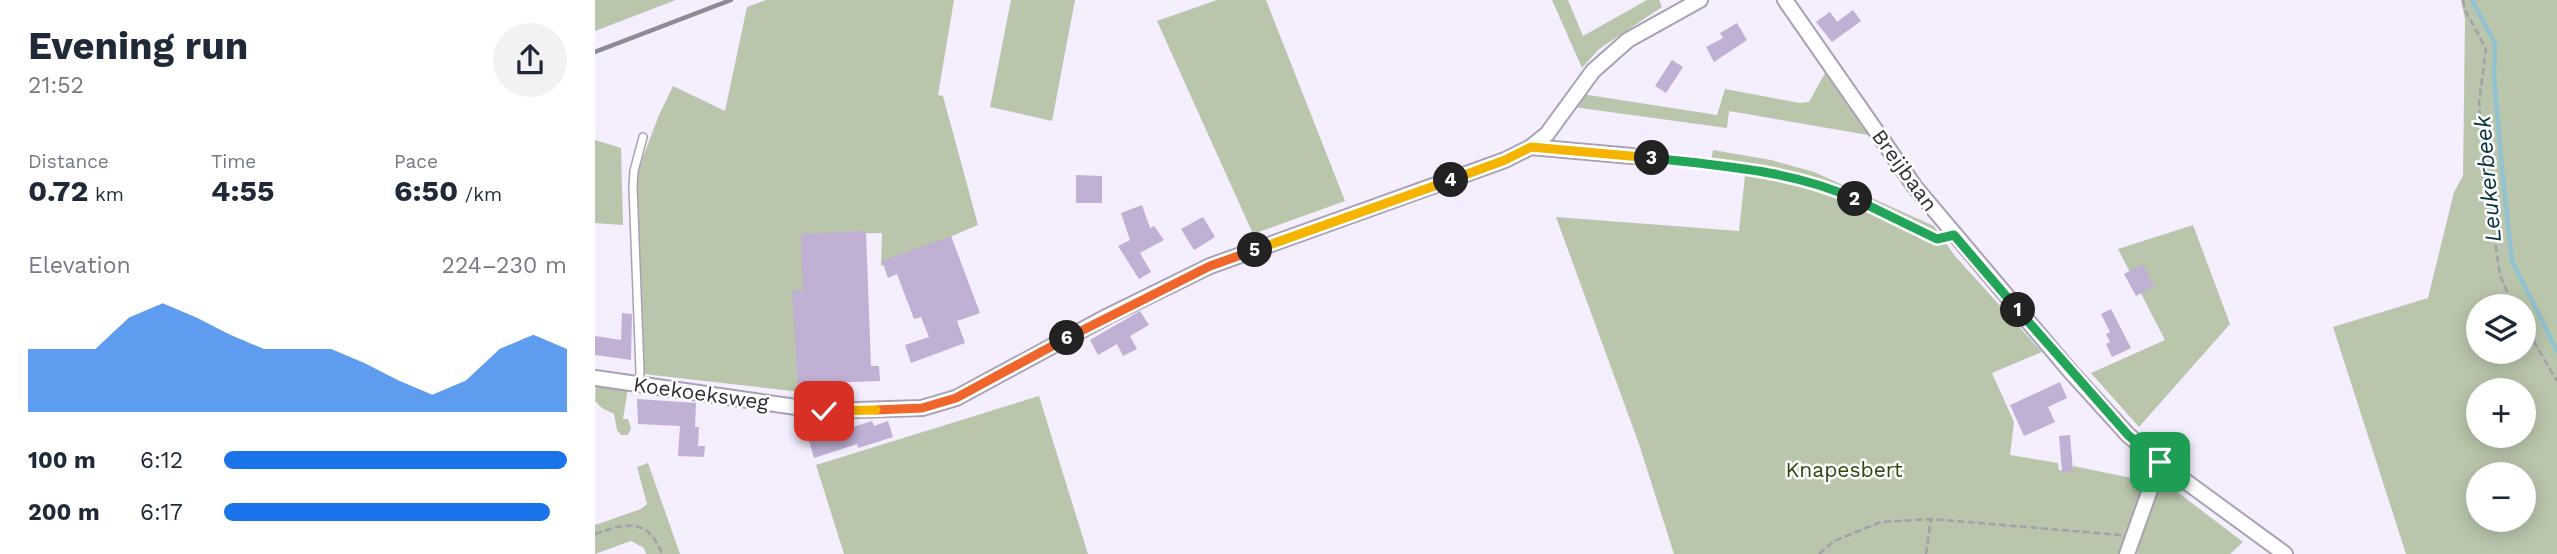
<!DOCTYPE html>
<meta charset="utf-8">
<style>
:root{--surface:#fff;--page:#f2f2f3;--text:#1f2937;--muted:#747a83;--accent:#1a73e8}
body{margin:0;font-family:"Work Sans",sans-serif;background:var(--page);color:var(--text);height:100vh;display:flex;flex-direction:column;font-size:26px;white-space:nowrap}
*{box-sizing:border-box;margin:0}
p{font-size:23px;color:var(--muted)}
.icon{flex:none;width:38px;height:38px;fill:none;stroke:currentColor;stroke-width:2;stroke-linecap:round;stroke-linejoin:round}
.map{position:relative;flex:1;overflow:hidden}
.panel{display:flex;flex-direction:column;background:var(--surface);width:595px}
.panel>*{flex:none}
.buttons{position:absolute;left:1871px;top:294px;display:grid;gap:14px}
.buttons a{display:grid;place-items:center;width:70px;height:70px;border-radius:50%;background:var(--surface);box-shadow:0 4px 18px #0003;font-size:35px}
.pin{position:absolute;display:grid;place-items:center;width:60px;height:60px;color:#fff;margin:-30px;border-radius:14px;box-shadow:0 4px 10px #0006}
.km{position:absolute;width:35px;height:35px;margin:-18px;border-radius:50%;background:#222;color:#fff;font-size:19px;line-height:35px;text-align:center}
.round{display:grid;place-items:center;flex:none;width:74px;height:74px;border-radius:37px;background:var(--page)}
.head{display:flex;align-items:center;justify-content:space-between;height:119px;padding:0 28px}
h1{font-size:38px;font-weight:700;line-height:52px}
.figures{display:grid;grid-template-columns:repeat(3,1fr);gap:10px;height:119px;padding:7px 28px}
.figures div{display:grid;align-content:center}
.figures b{font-size:30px;font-weight:700}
.figures small{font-size:19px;font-weight:400}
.figures p{font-size:19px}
.chart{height:196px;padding:14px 28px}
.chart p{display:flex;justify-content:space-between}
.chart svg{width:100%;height:126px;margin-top:7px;fill:var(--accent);opacity:.7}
ul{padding:0 28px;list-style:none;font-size:23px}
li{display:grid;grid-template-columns:112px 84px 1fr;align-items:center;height:52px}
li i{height:18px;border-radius:9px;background:var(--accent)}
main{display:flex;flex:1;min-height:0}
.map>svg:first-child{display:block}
.green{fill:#bac6ac;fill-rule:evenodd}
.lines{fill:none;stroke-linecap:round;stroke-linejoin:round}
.stream{stroke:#93c3d0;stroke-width:4.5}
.building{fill:#bfb0d4}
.service-casing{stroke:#a8a1b3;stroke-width:10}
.minor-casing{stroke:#a8a1b3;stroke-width:18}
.path{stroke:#a49fab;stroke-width:2.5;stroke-dasharray:7 3.5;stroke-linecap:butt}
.service{stroke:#fff;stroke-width:7}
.minor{stroke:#fff;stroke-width:14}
.rail{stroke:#8e8a95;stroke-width:4.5}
.split-1-casing{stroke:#fff;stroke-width:14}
.split-2-casing{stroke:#fff;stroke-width:14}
.split-3-casing{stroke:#fff;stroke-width:14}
.split-4-casing{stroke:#fff;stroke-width:14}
.split-5-casing{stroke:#fff;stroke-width:14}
.split-6-casing{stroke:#fff;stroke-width:14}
.split-7-casing{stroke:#fff;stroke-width:14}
.split-8-casing{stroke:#fff;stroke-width:14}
.split-1{stroke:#22a559;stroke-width:9}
.split-2{stroke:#22a559;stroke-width:9}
.split-3{stroke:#22a559;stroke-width:9}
.split-4{stroke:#f5b400;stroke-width:9}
.split-5{stroke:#f5b400;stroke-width:9}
.split-6{stroke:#f0652b;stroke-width:9}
.split-7{stroke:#f0652b;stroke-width:9}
.split-8{stroke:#f5b400;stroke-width:9}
.labels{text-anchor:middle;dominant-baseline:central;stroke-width:5;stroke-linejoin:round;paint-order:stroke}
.street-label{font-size:21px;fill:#302c34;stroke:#fff}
.park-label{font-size:21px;fill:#32450d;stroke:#fff}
.water-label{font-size:23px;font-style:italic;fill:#05333d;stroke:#fff}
</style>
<main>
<section class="panel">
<div class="head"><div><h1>Evening run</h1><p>21:52</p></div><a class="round"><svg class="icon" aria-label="share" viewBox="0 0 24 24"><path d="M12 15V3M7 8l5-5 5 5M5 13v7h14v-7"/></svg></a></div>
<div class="figures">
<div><p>Distance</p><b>0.72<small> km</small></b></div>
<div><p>Time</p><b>4:55</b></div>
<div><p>Pace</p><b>6:50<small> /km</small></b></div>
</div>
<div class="chart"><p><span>Elevation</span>224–230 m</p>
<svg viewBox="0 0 160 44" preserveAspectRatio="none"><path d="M0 44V22L10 22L20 22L30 11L40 6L50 11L60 17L70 22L80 22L90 22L100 27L110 33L120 38L130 33L140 22L150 17L160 22V44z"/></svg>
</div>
<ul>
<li><b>100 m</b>6:12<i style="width:100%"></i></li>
<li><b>200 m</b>6:17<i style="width:95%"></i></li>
</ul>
</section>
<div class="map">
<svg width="1962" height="554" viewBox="0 0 1962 554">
<rect width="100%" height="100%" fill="#f4eefe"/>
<g class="green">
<polygon points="0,0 81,0 0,31"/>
<polygon points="171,0 359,0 343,95 348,96 383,225 286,266 287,233 207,234 211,366 205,392 49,374 39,228 43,170 64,115 78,86 130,111 152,7"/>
<polygon points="416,0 480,0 457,121 395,107"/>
<polygon points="622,0 671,0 750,201 658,234 562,21"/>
<polygon points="957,0 973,0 988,36 1052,0 1064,0 1067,7 1004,49 987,68"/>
<path d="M1866 0H1962V554H1811L1738 327 1833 298 1859 192 1868 176 1870 19ZM1883 306H1928V352H1883ZM1883 390H1928V436H1883ZM1883 474H1928V520H1883Z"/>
<polygon points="1230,73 1273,135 1134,111 1132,128 978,107 987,94 1122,115 1130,89 1205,103 1214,102"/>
<polygon points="0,140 26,148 28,225 0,223"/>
<polygon points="1118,150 1176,160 1219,172 1339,226 1360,256 1447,352 1397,373 1419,422 1415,455 1463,463 1464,470 1477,471 1478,466 1546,480 1550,468 1555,469 1554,479 1529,554 1079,554 1044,444 961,217 1144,231 1151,166 1116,161"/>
<polygon points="1598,225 1635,324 1544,427 1496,373 1570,340 1523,249"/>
<polygon points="1,383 33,388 28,419 33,419 36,428 33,435 26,435 22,430 19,414 7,408 0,401"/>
<polygon points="444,396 493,554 249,554 221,465"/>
<polygon points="53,463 85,554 51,554 49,548 36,541 0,554 0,525 46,509 52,504 42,467"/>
<polygon points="1564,478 1648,542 1635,554 1542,554"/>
</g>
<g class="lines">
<polyline class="stream" points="1877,0 1900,44 1899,78 1907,169 1917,261 1962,351"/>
</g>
<g class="building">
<polygon points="1258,10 1266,21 1237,42 1221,22 1235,12 1242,22"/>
<polygon points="1142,23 1152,40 1119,62 1111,47 1128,38 1125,33"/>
<polygon points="1077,60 1088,67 1071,93 1060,86"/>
<polygon points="481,175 507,176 507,203 481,203"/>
<polygon points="547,205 555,228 559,226 569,240 545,253 556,272 544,279 523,246 535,240 526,213"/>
<polygon points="608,217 620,237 599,250 586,229"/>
<polygon points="271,231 276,366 284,366 285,381 203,384 197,290 208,290 206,234"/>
<polygon points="356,236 385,313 362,321 370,343 316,363 310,345 334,337 326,317 319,319 302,274 293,278 287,261"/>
<polygon points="1548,264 1559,286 1541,296 1529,274"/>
<polygon points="1516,309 1536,348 1517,357 1511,344 1515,342 1511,334 1515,332 1506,314"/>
<polygon points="545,311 554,325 535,336 542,349 528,356 522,344 503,355 495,340"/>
<polygon points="27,313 37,314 36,360 0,355 0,336 26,340"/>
<polygon points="1465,382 1472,398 1453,407 1460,422 1429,436 1415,405"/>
<polygon points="42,399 101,403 100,427 104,427 103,446 110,446 109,457 83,456 85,426 43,424"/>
<polygon points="235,420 236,434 277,421 279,426 293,421 298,437 263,448 262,444 219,458 214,441 218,440 217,421"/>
<polygon points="1475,435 1478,471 1467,472 1464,436"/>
</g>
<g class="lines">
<g class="service-casing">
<polyline id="service" points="44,383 45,371 38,187 39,171 48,137"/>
</g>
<g class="minor-casing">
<g id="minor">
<polyline points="1190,0 1320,187 1475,371 1533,435 1586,478 1690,554"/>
<polyline points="936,147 1037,156"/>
<polyline points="0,378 229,411 327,408 361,398 513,316 615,266 910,160 936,147 952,134 998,71 1033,40 1105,0"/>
<polyline points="1532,554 1565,462"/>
</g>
</g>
<g class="path">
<polyline points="1868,0 1870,10 1891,49 1884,103 1890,173 1905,275 1918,306"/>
<polyline points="1050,158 1146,168 1234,187 1344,239"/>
<polyline points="1928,323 1962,381"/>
<path d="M0 534C31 523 53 517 67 554"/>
<polyline points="1224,554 1239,541 1286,522 1336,519 1526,535"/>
<polyline points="1331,554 1336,519"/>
</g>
<use href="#service" class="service"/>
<use href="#minor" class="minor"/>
<polyline class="rail" points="0,52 136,0"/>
</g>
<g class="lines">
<g class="split-1-casing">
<polyline id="split-1" points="1423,310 1533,435 1565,462"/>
</g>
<g class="split-2-casing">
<polyline id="split-2" points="1260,199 1342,239 1359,235 1423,310"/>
</g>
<g class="split-3-casing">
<path id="split-3" d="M1057 158C1125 166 1197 170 1260 199"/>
</g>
<g class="split-4-casing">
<polyline id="split-4" points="856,180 910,160 936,147 1057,158"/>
</g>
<g class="split-5-casing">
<polyline id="split-5" points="660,250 856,180"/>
</g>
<g class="split-6-casing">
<polyline id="split-6" points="472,338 615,266 660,250"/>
</g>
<g class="split-7-casing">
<polyline id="split-7" points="281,410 327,408 361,398 472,338"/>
</g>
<g class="split-8-casing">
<polyline id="split-8" points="229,411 281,410"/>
</g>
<use href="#split-1" class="split-1"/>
<use href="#split-2" class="split-2"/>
<use href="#split-3" class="split-3"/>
<use href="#split-4" class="split-4"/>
<use href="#split-5" class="split-5"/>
<use href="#split-6" class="split-6"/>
<use href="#split-7" class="split-7"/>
<use href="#split-8" class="split-8"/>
</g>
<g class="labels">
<g class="street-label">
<text transform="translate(1310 170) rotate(54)">Breijbaan</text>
<text transform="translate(106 393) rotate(8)">Koekoeksweg</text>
</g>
<g class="park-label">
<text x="1249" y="469">Knapesbert</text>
</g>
<g class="water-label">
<text transform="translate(1893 179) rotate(-95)">Leukerbeek</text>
</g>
</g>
</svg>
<div class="buttons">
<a><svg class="icon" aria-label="layers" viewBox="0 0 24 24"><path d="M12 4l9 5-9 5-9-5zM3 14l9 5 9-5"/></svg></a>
<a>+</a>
<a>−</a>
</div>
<div class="pin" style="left:1565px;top:462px;background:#1e9e55"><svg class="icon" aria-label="arrive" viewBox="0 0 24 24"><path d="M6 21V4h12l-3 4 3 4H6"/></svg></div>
<div class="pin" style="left:229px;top:411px;background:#d93025"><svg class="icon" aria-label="check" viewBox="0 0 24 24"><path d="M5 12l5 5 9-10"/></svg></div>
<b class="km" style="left:1423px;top:310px">1</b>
<b class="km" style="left:1260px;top:199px">2</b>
<b class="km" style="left:1057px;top:158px">3</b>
<b class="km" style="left:856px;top:180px">4</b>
<b class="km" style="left:660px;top:250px">5</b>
<b class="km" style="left:472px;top:338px">6</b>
</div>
</main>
